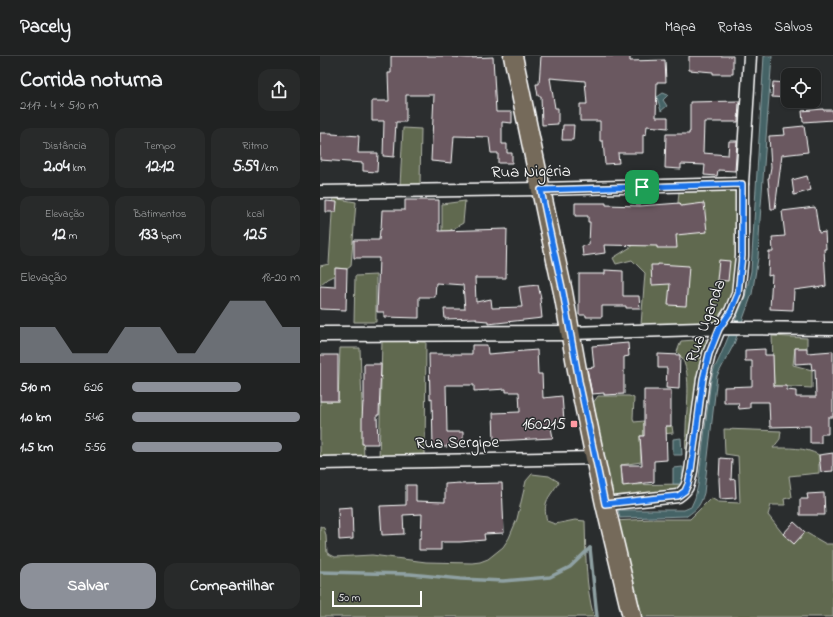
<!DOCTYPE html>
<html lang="pt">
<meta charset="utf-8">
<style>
:root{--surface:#202222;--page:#282a2a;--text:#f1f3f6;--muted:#a2a4a5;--line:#3d3f40;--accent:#8c9099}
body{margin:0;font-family:"Indie Flower",sans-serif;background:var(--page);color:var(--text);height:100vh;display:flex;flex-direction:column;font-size:15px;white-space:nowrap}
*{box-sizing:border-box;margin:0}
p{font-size:13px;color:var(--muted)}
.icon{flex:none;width:22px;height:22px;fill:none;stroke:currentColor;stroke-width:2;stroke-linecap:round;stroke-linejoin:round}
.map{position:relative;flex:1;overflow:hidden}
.details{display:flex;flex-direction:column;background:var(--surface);width:320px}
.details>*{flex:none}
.tools{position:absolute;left:461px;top:12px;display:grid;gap:8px}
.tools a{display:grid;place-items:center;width:40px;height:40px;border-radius:8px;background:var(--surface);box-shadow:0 1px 3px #0004,0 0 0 1px var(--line);font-size:20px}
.scale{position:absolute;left:12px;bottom:10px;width:90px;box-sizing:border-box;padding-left:4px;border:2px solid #fff;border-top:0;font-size:11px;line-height:14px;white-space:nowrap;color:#fff;-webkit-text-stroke:3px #2a2d2e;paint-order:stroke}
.pin{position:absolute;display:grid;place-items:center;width:34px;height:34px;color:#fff;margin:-17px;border-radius:8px;box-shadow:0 2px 6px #0006}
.round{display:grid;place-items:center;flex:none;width:42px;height:42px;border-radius:12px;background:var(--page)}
.head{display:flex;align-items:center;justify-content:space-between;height:68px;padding:0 20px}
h1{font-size:22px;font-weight:700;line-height:30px}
.stats{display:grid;grid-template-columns:repeat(3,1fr);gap:6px;height:68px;padding:4px 20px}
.stats div{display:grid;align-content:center;border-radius:10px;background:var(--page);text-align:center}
.stats b{font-size:17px;font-weight:700}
.stats small{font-size:11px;font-weight:400}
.stats p{font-size:11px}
.chart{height:112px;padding:8px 20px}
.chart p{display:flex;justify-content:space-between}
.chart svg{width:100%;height:72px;margin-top:4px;fill:var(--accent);opacity:.7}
.action{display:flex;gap:8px;margin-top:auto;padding:8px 20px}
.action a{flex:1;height:46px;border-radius:12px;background:var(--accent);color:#fff;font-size:16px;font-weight:700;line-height:46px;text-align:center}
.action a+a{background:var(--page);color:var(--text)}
ul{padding:0 20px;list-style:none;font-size:13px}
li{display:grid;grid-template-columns:64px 48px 1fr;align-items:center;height:30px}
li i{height:10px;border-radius:5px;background:var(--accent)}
header{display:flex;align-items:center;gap:24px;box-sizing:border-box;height:56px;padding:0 20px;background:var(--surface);border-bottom:1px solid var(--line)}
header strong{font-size:19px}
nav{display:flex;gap:22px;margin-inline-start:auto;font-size:14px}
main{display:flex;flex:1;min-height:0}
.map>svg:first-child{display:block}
.green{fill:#616950;stroke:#b0b4a8}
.water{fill:#456366;stroke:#8fa1a3}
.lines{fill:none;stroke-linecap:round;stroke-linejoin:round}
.stream{stroke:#8fa1a3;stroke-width:3.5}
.building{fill:#6a5860;stroke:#fff}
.minor-casing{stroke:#fff;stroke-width:15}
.tertiary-casing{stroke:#fff;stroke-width:17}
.primary-casing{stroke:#fff;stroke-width:21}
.minor{stroke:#2a2d2e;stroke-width:12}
.tertiary{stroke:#2a2d2e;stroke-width:14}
.primary{stroke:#746a5a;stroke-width:18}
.route-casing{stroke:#fff;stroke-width:8}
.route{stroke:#1a73e8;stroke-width:5}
.poi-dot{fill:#ff9aa2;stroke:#2a2d2e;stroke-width:1.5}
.labels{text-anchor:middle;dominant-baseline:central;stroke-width:3;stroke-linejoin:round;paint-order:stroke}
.street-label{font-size:17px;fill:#fff;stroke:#2a2d2e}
.poi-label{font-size:17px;fill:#fff;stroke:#2a2d2e;text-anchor:end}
</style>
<header>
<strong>Pacely</strong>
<nav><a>Mapa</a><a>Rotas</a><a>Salvos</a></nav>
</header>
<main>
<section class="details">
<div class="head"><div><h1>Corrida noturna</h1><p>21:17 · 4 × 510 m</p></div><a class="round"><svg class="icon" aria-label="share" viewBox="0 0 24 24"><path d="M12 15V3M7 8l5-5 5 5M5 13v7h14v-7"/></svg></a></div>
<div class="stats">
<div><p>Distância</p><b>2.04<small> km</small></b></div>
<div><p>Tempo</p><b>12:12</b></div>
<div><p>Ritmo</p><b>5:59<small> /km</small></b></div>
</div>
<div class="stats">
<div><p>Elevação</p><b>12<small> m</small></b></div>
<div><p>Batimentos</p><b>133<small> bpm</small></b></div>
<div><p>kcal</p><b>125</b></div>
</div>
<div class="chart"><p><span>Elevação</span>18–20 m</p>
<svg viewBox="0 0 160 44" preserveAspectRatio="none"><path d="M0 44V22L10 22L20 22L30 38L40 38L50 38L60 22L70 22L80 22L90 38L100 38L110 22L120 6L130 6L140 6L150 22L160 22V44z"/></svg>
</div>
<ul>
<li><b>510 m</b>6:26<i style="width:65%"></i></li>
<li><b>1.0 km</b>5:46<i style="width:100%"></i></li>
<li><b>1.5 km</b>5:56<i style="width:89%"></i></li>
</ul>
<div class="action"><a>Salvar</a><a>Compartilhar</a></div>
</section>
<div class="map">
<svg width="513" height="561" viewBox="0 0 513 561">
<rect width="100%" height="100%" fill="#2a2d2e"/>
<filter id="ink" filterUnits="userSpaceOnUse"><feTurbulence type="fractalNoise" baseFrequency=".025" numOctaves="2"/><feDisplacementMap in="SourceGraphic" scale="8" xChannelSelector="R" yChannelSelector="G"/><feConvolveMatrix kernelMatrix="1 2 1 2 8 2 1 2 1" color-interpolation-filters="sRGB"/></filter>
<g filter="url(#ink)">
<g class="green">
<polygon points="83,72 101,73 100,130 80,130"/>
<polygon points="417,132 419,199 415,236 402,262 395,268 383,267 351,270 321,269 325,217 312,204 296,208 293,202 314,189 356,167 359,136"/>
<polygon points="13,142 36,146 31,210 27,213 16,212 15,219 7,223 0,229 0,210 9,208"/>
<polygon points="145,145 143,167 129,175 122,175 122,148"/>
<polygon points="56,219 56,266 34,266 35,220"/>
<polygon points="452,280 487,282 487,292 475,292 473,309 492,314 492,332 454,330"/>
<path d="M390 283 366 419C366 404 365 388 366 372 366 352 374 311 357 296L361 285Z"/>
<polygon points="62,284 106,286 105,402 59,404"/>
<polygon points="20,292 40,292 44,403 0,404 0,345 18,345"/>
<polygon points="278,340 309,340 314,342 313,362 314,366 324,365 324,370 352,370 353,377 320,380 321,406 301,409 302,429 363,428 360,433 354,435 290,442 268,348 273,347"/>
<path d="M404 373 461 375 460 383 453 392C468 392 485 391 499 399V417L469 420 472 441 464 443 465 449H451L448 459 463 478 474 488 485 476 506 488H513V561H316L294 465 331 463H370L391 442 398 446 420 447 418 400 405 398Z"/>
<path d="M212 418 229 420 239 426C229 442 222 445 227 465L235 468 255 464 265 465C266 497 265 529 274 561H0V470L4 472 6 480 7 497 15 501 52 499 106 506 152 507 160 506 168 503 183 491 189 482 197 463 206 425Z"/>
</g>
<g class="water">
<path d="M444 0H452L440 164 438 202 432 238 414 288 397 320 384 437C380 450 378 452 367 460L300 462 298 454H364L371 451 375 442 378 429 391 324 394 313 399 303 425 241 431 215Z"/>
<polygon points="343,37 348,39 343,44 347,50 341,55 337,41"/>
<polygon points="361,382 362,399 353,399 353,383"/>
<polygon points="363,411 363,428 353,428 353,412"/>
</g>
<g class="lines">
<g class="stream">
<polyline points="270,492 277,561"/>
<polyline points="0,516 90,518 141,523 183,525 230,521 250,511 270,492"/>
</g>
</g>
<g class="building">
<polygon points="71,0 133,0 133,1 148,2 173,1 176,56 192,56 192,67 182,66 182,88 187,88 187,97 192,97 192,107 178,107 178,97 171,97 169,81 134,80 132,107 111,105 114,39 86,39 86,66 76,66 74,101 63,100 64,65 52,65 52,45 69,45 68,17 71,17"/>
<polygon points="221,0 310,0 310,5 345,4 346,26 337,26 336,61 348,61 348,72 327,70 326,79 323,78 323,97 298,97 299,107 285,108 283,85 280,85 280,65 260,65 260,48 267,48 265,25 230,22 235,52 238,52 238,68 222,69 221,40 218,40 216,28 219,28"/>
<polygon points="369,0 413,0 413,18 393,18 393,16 369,14"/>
<polygon points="453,26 468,27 468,42 452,41"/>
<polygon points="419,45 418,66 384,66 383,97 408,99 409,85 417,85 415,115 398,114 397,120 384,119 385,109 361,108 361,113 345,112 346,78 369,78 369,76 370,76 370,46"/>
<polygon points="503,53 503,54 513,54 513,64 483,66 482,55"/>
<polygon points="243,69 254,69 253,84 242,84"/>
<polygon points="484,70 488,96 462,99 455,153 451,153 448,122 449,122 451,111 449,80 465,79 464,72"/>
<polygon points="0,77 12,77 12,78 39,80 38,97 58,97 57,116 43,115 43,107 0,104"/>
<polygon points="487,120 491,134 474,139 472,124"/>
<polygon points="85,144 119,144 119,175 187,173 186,222 155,222 156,246 171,243 172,252 202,251 199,231 218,229 221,242 220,242 222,262 168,268 168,265 156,264 156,262 125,263 124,253 145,253 143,229 116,227 115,241 99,241 99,262 64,261 64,256 57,256 59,202 34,202 34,184 59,184 60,174 61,174 62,154 85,154"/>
<polygon points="6,145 17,146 16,156 6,156"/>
<polygon points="255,147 286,147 286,149 320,150 360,147 361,150 384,147 387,176 356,179 357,192 337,192 337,190 284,189 285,197 263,200 262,190 269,189 270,166 268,166 268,160 255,160"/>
<polygon points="495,151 499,177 505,176 506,193 504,193 506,230 496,232 496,231 474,234 473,254 450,253 452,219 448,220 449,196 453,196 452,181 465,180 462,155"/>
<polygon points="399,204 410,205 408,225 397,224"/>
<polygon points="338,208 369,210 366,250 348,249 350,228 332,229 331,209 338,209"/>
<polygon points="15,212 27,213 26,254 0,253 0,230 15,231"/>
<polygon points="285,214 303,215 303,240 319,240 320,252 306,252 306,250 282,250 282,261 266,261 266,259 259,259 259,218 285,218"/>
<polygon points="308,287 309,300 304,301 304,338 284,339 284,337 272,338 267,312 274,311 272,290"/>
<polygon points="152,289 167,289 168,298 217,294 218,318 222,318 223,342 242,340 244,365 230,366 233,382 174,385 173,357 200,356 199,336 186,336 186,333 154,335 154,329 126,329 127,376 143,376 143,390 127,389 127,391 113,391 112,342 110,343 109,298 152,298"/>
<polygon points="475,292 487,292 487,297 513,295 513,361 508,361 508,378 501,378 501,387 490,387 490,370 450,371 449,346 430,346 430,352 419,353 418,347 404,347 404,331 432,330 432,305 425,305 425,294 445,293 445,299 453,299 454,330 467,330 467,334 476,335 476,341 496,341 495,313 492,314 491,307 475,308"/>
<polygon points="338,298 360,299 359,333 346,332 347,312 338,312"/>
<rect x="0" y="299" width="18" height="46"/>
<polygon points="44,308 61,308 59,359 57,359 58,388 42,388 42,363 43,346 44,346"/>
<polygon points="324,334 351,334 351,370 346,370 347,404 334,405 334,426 303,430 301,409 322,409 320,380 324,380"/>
<polygon points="513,397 513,415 501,416 499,399"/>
<polygon points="400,402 412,403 411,424 415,423 416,442 400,443 399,424"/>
<polygon points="140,427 140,428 182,427 184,477 164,478 165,484 140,486 121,486 121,494 99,494 99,482 101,482 102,458 83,459 84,478 62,479 60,450 86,449 86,429 96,429 96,445 125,446 125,428"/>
<polygon points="504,437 505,459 480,459 480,443 488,443 487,438"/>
<polygon points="32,451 33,483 19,484 18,452"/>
<polygon points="474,466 485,476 474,488 463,478"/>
</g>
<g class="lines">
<g class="minor-casing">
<g id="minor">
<polyline points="0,136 221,133 422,128"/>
<polyline points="250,277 412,272 513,273"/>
<polyline points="0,407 275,402"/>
<path d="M285 448 358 440C369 432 368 428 371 415L383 323 389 298 399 273 411 255 418 238 422 200V128L430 0"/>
</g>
</g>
<g class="tertiary-casing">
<polyline id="tertiary" points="0,278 250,277"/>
</g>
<g class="primary-casing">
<polyline id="primary" points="193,0 229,172 243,236 259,325 275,402 285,448 312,561"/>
</g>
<use href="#minor" class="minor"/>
<use href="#tertiary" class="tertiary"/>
<use href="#primary" class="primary"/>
</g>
</g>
<g class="lines" filter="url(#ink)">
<g class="route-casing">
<polygon id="route" points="422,128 422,200 418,238 411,255 399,273 389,298 383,323 371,415 368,428 365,435 358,440 338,442 285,448 259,325 243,236 229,172 221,134"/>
</g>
<use href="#route" class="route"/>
</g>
<rect class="poi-dot" x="250" y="364" width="8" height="8" rx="2"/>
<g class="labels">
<g class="street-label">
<text transform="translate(211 116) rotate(-1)">Rua Nigéria</text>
<text transform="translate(386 265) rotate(-70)">Rua Uganda</text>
<text transform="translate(137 387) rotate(-1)">Rua Sergipe</text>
</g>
<g class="poi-label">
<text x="246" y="368">160215</text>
</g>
</g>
</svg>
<div class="tools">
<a><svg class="icon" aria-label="locate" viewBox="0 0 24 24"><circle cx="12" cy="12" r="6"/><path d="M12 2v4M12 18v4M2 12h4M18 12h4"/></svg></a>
</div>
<div class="scale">50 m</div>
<div class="pin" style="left:322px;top:131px;background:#1e9e55"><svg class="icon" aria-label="arrive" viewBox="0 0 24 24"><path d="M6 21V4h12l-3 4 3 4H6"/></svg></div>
</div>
</main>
